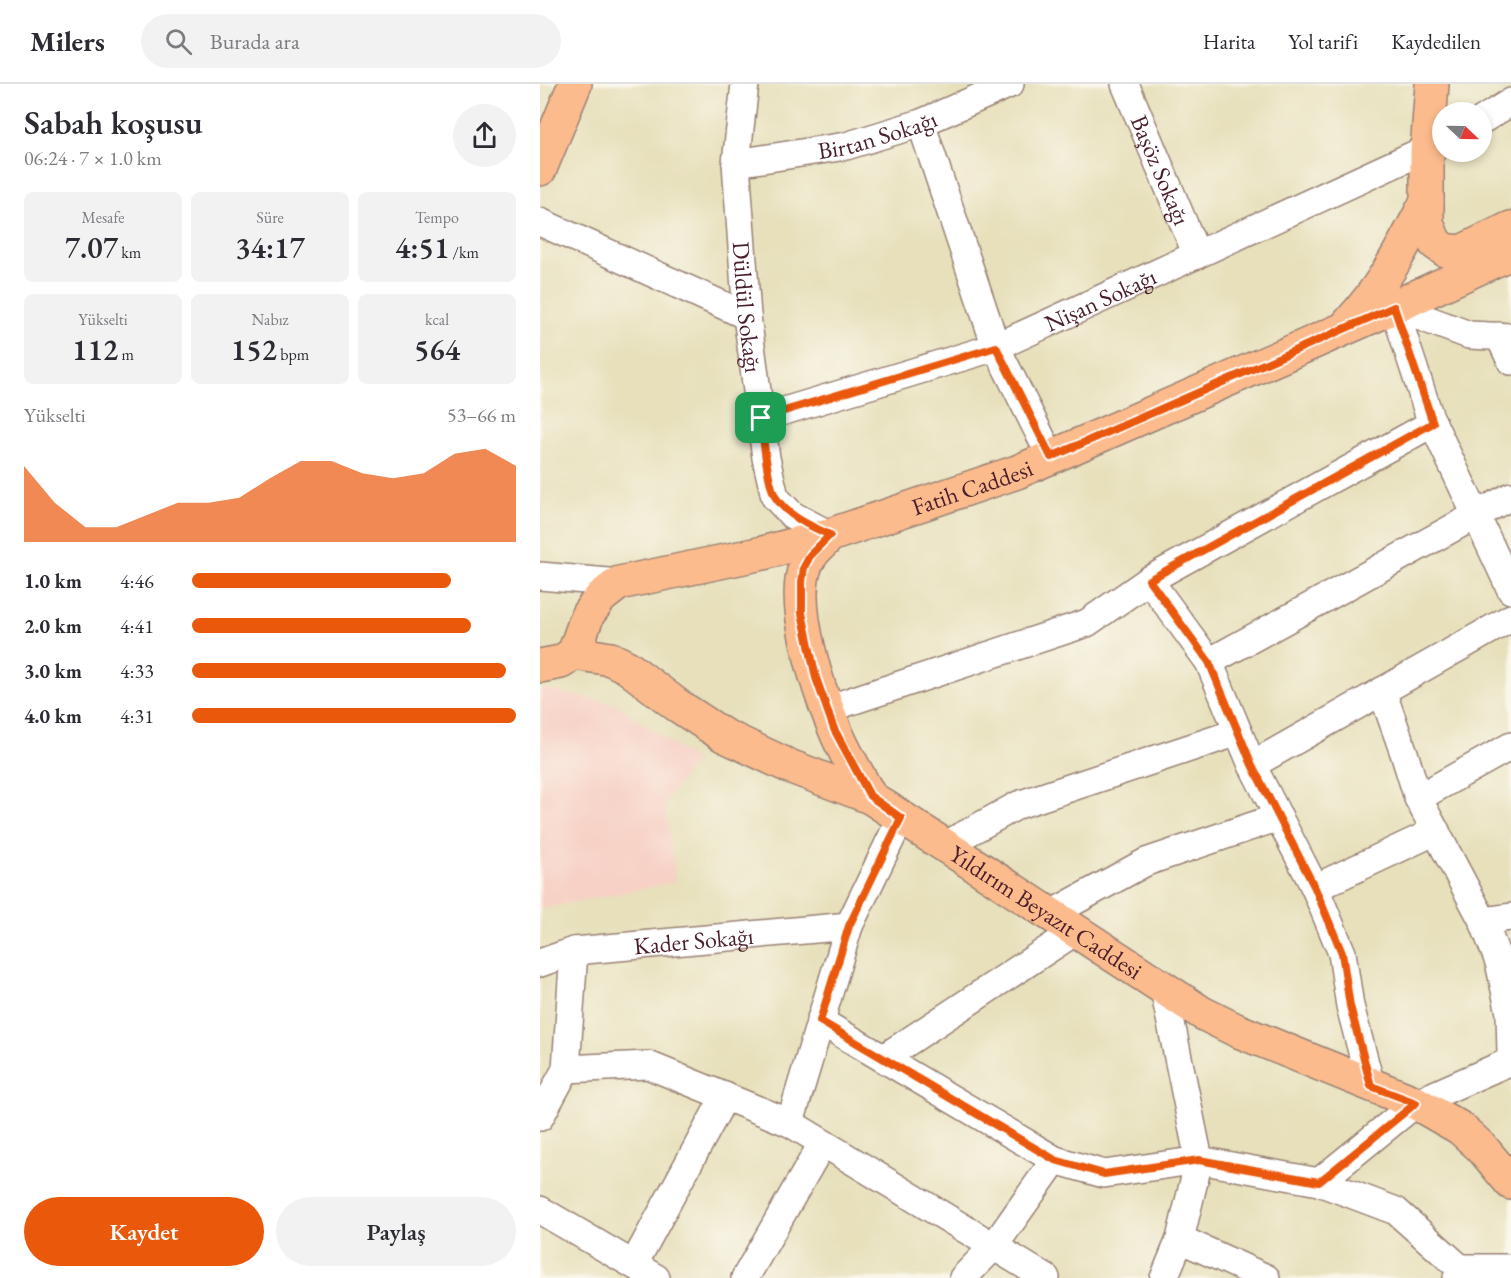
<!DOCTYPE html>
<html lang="tr">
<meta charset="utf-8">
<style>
:root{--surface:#fff;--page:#f2f2f3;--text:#2b2b33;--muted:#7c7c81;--line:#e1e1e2;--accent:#ea580c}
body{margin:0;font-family:"EB Garamond",serif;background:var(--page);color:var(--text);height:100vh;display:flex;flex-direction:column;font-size:22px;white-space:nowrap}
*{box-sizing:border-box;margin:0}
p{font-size:20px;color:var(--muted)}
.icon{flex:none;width:33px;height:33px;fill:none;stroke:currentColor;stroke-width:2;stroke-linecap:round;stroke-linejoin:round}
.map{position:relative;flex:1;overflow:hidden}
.panel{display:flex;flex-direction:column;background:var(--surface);width:540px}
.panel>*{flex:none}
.needle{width:39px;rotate:112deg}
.buttons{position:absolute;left:892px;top:18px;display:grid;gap:12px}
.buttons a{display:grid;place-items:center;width:60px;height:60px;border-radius:50%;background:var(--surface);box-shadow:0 3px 9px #0003;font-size:30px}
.pin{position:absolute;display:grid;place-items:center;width:51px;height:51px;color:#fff;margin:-26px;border-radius:12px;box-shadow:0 3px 9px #0006}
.round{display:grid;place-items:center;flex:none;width:63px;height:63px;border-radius:32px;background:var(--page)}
.overview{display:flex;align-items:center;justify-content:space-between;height:102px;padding:0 24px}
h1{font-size:33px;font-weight:600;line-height:45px}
.metrics{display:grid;grid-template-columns:repeat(3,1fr);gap:9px;height:102px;padding:6px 24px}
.metrics div{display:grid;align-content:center;border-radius:9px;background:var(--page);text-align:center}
.metrics b{font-size:30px;font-weight:600}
.metrics small{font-size:16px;font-weight:400}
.metrics p{font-size:16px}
.chart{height:168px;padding:12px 24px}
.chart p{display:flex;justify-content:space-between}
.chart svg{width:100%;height:108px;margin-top:6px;fill:var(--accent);opacity:.7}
.button{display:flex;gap:12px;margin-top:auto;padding:12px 24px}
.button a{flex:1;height:69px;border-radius:36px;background:var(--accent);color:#fff;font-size:24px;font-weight:600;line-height:69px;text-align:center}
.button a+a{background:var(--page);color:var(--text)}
ul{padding:0 24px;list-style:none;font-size:20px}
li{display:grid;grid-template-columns:96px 72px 1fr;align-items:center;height:45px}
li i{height:15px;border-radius:8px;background:var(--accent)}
header{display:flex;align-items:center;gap:36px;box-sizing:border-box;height:84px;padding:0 30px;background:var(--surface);border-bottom:2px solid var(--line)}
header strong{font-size:28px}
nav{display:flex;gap:33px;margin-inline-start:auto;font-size:21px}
.search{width:420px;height:54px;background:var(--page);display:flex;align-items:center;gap:15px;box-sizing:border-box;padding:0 21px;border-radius:33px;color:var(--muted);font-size:22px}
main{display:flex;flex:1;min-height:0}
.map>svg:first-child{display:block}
.built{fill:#f7d1c6}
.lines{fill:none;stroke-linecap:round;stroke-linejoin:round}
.minor-casing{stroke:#988073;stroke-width:30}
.major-casing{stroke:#988073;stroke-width:36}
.minor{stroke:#fff;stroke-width:27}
.major{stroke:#fbbb8d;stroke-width:33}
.route-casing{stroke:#fff;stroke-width:12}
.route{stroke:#ea580c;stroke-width:8}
.labels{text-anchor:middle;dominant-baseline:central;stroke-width:5;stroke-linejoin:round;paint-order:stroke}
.street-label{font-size:24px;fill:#4a1f2b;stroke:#fbf7ec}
</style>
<header>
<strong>Milers</strong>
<div class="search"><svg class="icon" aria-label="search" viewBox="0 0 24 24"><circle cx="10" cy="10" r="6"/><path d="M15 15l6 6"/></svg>Burada ara</div>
<nav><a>Harita</a><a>Yol tarifi</a><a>Kaydedilen</a></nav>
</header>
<main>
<section class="panel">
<div class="overview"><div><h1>Sabah koşusu</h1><p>06:24 · 7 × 1.0 km</p></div><a class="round"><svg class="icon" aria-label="share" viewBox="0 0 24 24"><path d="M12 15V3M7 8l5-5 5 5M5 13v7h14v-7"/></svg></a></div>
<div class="metrics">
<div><p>Mesafe</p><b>7.07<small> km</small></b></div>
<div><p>Süre</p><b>34:17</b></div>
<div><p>Tempo</p><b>4:51<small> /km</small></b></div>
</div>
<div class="metrics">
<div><p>Yükselti</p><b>112<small> m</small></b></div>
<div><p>Nabız</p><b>152<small> bpm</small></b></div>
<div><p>kcal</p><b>564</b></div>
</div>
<div class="chart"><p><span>Yükselti</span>53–66 m</p>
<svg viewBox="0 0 160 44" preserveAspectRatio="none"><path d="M0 44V13L10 28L20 38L30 38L40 33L50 28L60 28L70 26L80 18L90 11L100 11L110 16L120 18L130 16L140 8L150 6L160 13V44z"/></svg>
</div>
<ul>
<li><b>1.0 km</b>4:46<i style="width:80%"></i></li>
<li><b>2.0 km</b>4:41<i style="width:86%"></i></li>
<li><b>3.0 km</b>4:33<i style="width:97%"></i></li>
<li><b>4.0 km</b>4:31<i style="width:100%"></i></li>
</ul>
<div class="button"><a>Kaydet</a><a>Paylaş</a></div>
</section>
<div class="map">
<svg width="971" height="1194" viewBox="0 0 971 1194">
<rect width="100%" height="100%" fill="#fbf7ec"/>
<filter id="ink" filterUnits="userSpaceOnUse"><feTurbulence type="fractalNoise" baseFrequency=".0167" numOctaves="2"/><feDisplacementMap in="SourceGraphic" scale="12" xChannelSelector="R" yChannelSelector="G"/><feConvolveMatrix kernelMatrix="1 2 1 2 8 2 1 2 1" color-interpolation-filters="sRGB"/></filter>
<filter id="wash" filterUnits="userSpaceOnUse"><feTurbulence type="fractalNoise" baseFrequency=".008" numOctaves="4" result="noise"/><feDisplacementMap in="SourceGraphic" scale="24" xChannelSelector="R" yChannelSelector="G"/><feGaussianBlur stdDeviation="1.35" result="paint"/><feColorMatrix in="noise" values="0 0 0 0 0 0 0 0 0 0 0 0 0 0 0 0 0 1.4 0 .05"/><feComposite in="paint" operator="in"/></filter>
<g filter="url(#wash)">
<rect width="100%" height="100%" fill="#e7e0bb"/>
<polygon class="built" points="0,604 76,620 156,677 125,718 136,798 0,825"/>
</g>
<g filter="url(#ink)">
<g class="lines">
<g class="minor-casing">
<g id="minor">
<path id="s1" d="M205 0 196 79 207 232 226 374 235 413 252 431 290 451"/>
<path id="s2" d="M585 0 657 171"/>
<polyline points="942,36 971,18"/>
<polyline points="381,39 456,263 511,373"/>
<path id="s3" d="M196 79 306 62 381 39 470 0"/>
<polyline points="0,138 207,232"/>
<polyline points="854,223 889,331 971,506"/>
<polyline points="854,223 929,251 971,253"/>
<polyline points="959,252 971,277"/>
<path id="s4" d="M221 334 456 263 902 58"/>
<polyline points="0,492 79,499"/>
<polyline points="609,496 669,578 712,681 775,804 802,869 810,922 831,1002"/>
<polyline points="669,578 971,412"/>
<polyline points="842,607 864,669 878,714 943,837 959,878 970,929 971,970"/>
<polyline points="287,625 547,539 609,496 893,339"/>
<polyline points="712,681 971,534"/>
<polyline points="878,714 971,662"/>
<polyline points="404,762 478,721 698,648"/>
<polyline points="775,804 896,747"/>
<polyline points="511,830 606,778 739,733"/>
<polyline points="943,837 971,833"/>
<path id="s5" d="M0 879 34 867 309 842"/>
<polyline points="280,937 515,1076"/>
<polyline points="345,973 536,847"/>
<polyline points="26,985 108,981 250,1039 506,1194"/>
<polyline points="0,1033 26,985 34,867"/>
<polyline points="250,1039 309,842 361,734"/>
<polyline points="779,1098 876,1019 971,977"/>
<polyline points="0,1126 116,1194"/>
<polyline points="640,1155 726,1194"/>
<polyline points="94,1180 185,1012"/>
<polyline points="920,1184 971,1184"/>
<polyline points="205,1194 282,1060"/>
<polyline points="423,1194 454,1162 515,1076 564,1090 659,1076 779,1098 856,1127 920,1184 917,1194"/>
<polyline points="624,1194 640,1155 659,1076 624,905"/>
</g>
</g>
<g class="major-casing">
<g id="major">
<polyline points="892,0 887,67 887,139 895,159 905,166 921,168 971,144"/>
<polyline points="0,85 35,0"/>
<path d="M809 239C843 203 864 161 887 117"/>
<path d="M290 451C281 461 269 469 265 483 251 523 278 605 294 643 303 667 318 690 330 713"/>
<path id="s6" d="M34 569 71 575 87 583 137 621 183 651 249 682 330 713 662 929 696 946 876 1019 920 1044 942 1064 971 1099"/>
<path id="s7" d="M0 582 21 578 34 569 48 530 61 513 79 499 223 469 290 451 477 388 854 223 971 169"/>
</g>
</g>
<use href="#minor" class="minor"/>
<use href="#major" class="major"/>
</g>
</g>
<g class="lines" filter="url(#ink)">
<g class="route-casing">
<path id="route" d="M854 223 893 339 609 496 669 578 712 681 775 804 802 869 810 922 831 1002 876 1019 779 1098 659 1076 564 1090 515 1076 280 937 309 842 361 734 330 712 294 645 276 594 262 529V498L264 483 271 470 290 451C270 442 249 433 236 414 227 399 223 352 221 334L456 263 511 373Z"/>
</g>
<use href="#route" class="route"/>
</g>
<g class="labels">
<g class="street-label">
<text stroke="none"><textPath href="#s3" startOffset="144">Birtan Sokağı</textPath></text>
<text stroke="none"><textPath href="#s2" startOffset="93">Başöz Sokağı</textPath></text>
<text stroke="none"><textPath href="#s4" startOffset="360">Nişan Sokağı</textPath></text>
<text stroke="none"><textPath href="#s1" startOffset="224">Düldül Sokağı</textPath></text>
<text stroke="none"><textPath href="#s7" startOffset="489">Fatih Caddesi</textPath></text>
<text stroke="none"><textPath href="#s6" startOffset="543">Yıldırım Beyazıt Caddesi</textPath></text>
<text stroke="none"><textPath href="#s5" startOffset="156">Kader Sokağı</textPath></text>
</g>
</g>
</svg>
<div class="buttons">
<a><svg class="needle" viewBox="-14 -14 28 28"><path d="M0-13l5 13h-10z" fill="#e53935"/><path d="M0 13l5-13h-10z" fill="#7c7c81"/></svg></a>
</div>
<div class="pin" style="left:221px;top:334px;background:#1e9e55"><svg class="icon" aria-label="arrive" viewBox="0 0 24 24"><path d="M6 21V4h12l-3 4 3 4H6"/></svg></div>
</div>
</main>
